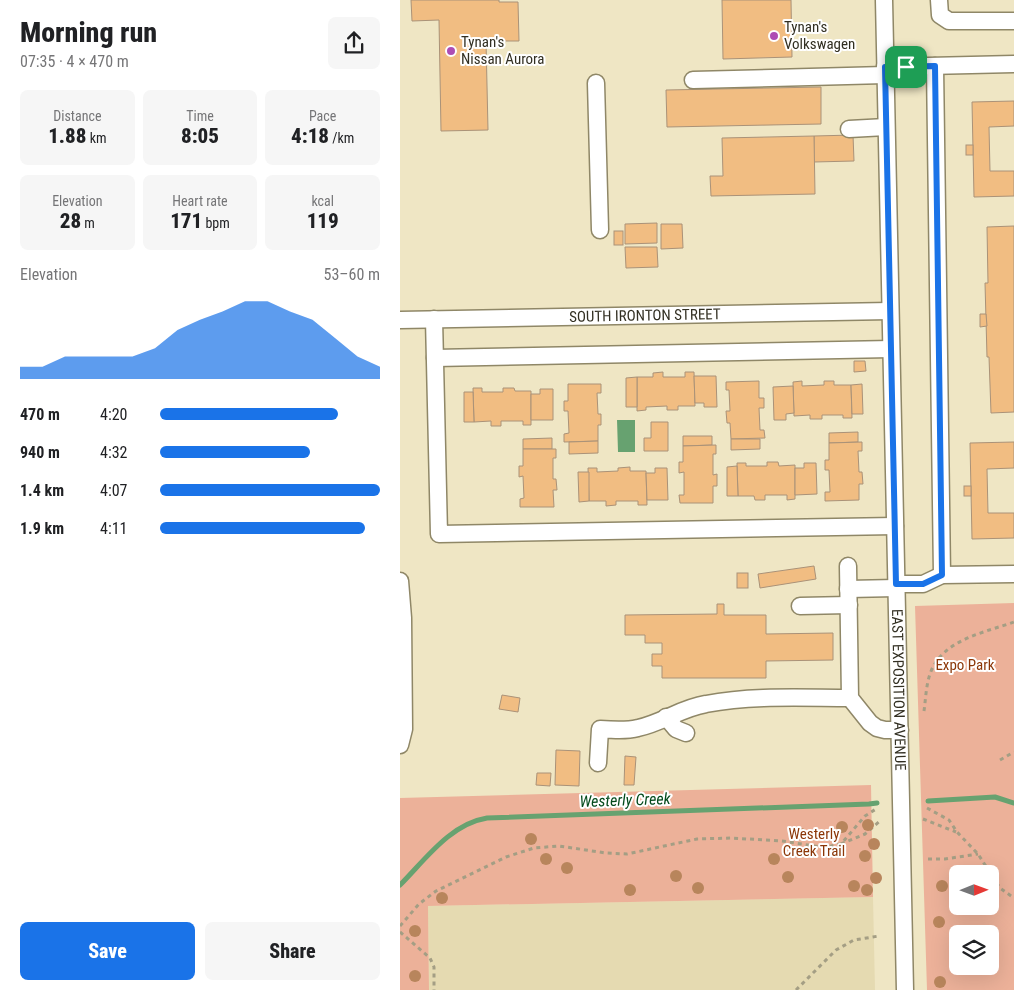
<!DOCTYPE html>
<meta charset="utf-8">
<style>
:root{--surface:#fff;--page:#f6f6f6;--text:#202124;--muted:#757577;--accent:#1a73e8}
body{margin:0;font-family:"Roboto Condensed",sans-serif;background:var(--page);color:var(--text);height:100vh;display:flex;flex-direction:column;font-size:19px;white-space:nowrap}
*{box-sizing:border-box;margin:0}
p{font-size:16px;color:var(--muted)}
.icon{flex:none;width:28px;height:28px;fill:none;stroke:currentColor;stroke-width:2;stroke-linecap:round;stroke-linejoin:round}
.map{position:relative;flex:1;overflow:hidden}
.details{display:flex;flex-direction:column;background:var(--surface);width:400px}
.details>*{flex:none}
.needle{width:32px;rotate:89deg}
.fabs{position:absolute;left:549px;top:865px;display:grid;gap:10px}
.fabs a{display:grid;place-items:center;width:50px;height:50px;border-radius:8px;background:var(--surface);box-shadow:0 5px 20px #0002;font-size:25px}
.pin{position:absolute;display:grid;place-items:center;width:42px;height:42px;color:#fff;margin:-21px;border-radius:10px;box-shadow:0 2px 8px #0006}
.round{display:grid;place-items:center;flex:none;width:52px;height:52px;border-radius:8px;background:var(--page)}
.summary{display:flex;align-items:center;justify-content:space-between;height:85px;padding:0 20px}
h1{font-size:28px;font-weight:800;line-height:38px}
.stats{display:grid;grid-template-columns:repeat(3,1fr);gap:8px;height:85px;padding:5px 20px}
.stats div{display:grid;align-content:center;border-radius:8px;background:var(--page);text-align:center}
.stats b{font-size:21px;font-weight:800}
.stats small{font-size:14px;font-weight:400}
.stats p{font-size:14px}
.chart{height:140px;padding:10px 20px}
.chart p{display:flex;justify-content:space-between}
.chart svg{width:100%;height:90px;margin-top:5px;fill:var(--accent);opacity:.7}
.primary-button{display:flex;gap:10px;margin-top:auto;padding:10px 20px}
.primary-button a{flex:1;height:58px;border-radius:8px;background:var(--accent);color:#fff;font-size:20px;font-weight:800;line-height:58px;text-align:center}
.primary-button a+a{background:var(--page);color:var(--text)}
ul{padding:0 20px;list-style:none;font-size:16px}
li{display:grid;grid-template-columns:80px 60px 1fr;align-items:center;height:38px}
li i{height:12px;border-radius:6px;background:var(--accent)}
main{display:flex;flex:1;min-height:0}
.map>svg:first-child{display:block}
.built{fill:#e5dab1}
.green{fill:#ecb199;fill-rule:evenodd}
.water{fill:#67a270}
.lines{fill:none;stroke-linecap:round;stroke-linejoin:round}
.stream{stroke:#67a270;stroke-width:5}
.building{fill:#f1bd82;stroke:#aa9278}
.minor-casing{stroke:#8f8767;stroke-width:19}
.path{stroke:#a49e84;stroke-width:3;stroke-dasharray:4 4;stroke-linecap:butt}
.minor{stroke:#fff;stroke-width:16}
.tree{fill:#b8855c}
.route-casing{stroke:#fff;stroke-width:10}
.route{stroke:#1a73e8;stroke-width:6}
.poi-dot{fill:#ad4cb4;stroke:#fff;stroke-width:2}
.labels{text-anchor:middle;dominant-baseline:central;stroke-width:4;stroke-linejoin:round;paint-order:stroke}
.poi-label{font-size:15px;fill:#322f22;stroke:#fff;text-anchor:start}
.street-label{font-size:15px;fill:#322f22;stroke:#fff}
.park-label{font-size:15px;fill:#8b3607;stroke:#fff}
.water-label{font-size:16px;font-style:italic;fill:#034a1b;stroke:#fff}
</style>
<main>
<section class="details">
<div class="summary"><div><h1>Morning run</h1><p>07:35 · 4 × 470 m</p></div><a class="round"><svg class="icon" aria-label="share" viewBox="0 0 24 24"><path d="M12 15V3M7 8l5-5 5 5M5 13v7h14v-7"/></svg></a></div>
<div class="stats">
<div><p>Distance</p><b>1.88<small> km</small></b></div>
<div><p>Time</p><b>8:05</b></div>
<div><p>Pace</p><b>4:18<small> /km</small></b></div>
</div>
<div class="stats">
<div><p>Elevation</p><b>28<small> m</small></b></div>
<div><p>Heart rate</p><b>171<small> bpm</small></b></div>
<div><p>kcal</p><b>119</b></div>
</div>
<div class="chart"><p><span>Elevation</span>53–60 m</p>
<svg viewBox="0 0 160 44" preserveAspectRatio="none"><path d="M0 44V38L10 38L20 33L30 33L40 33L50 33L60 29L70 20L80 15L90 11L100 6L110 6L120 11L130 15L140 24L150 33L160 38V44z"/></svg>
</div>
<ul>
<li><b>470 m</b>4:20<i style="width:81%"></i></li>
<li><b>940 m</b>4:32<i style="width:68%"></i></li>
<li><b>1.4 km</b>4:07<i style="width:100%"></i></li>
<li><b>1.9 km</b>4:11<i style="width:93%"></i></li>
</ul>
<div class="primary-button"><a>Save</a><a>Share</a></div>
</section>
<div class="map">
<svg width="614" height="990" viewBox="0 0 614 990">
<rect width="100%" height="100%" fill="#efe6c4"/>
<polygon class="built" points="473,897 475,990 29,990 28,906"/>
<g class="green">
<path d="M614 603V990H527L515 606ZM558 874H590V906H558ZM558 934H590V966H558Z"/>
<polygon points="471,785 473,897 28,906 29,990 0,990 0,798"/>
</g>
<polygon class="water" points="217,420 235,420 235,452 218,452"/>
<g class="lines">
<g class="stream">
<polyline points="528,801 595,797 614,803"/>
<path d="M0 885C25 860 50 824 87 818L469 804 477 803"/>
</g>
</g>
<g class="building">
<polygon points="11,0 99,0 99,2 118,2 119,41 86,41 88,130 41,131 39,20 12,21"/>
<polygon points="322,0 391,0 392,57 323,59"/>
<polygon points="421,87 421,124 267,127 266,90"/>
<polygon points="614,101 614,126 589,127 590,171 614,171 614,196 574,197 572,102"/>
<polygon points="453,135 454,161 414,162 414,136"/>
<polygon points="414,136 415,194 311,196 310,176 323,176 322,138"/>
<rect x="566" y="145" width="7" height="10"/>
<polygon points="257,223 257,243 225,244 225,224"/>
<polygon points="261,224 282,224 283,248 261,249"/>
<polygon points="614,226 614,412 591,413 589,357 587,357 585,283 588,283 587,227"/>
<rect x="214" y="231" width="9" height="14"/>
<polygon points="225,247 257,247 258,267 226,268"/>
<polygon points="580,314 586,314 587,326 580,327"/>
<polygon points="454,361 465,361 466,371 454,372"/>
<polygon points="263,372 263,377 285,377 285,372 294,372 295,406 278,406 278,410 267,410 267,406 246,407 246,410 237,411 237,377 253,377 253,373"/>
<polygon points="294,376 316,376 317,407 304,407 304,403 295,403"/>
<polygon points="237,377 237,407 226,407 226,378"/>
<polygon points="359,381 359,398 364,398 364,408 359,408 360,430 364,430 365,438 331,439 330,423 327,423 326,411 330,411 329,390 326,390 326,382"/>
<polygon points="402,381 402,386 424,385 424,381 434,381 434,385 451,385 452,418 443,418 443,415 422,415 422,419 410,419 410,415 394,416 393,382"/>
<polygon points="168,384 201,384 201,393 197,393 198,414 201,414 201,425 198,425 198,441 164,442 164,434 169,433 168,411 164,411 164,401 168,401"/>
<polygon points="462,384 463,414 452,414 451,385"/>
<polygon points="393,386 394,413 386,414 386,420 374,420 373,387"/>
<polygon points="73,388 82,388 82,392 103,392 103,388 114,388 115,391 131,391 131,425 123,425 123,421 101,421 101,426 91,426 91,421 74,422"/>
<polygon points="140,389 153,389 153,420 131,420 131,394 140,394"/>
<polygon points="64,392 73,392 74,422 64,422"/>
<polygon points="251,422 268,422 268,451 244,451 244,438 251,438"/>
<polygon points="458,432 458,442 429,443 429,433"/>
<polygon points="283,436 312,436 312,445 283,446"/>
<polygon points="152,438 152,449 123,449 123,439"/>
<polygon points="331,439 360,439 360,449 331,450"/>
<polygon points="198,441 198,453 169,454 169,442"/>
<polygon points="462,442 462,451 458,451 459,472 462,472 463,484 459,484 459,500 425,501 425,492 430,492 429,470 425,470 425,460 429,460 429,443"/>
<polygon points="614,442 614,468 587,469 588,513 614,513 614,538 572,539 570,443"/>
<polygon points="316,445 316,454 313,454 313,475 317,474 317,486 313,486 313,503 280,503 279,495 284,495 284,472 279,473 279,462 283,462 283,446"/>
<polygon points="123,449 156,449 156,458 153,458 153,479 156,479 157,490 153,490 154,507 120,507 120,499 124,498 123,476 119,477 119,466 123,466"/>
<polygon points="367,462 378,462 379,466 395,465 395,499 387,500 387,495 365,495 365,500 355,500 354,496 338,496 337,463 346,463 346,466 367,466"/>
<polygon points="404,463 416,463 417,494 395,495 395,468 404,468"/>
<polygon points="337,466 338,496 327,496 327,467"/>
<polygon points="230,467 230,471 246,471 247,505 238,505 238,501 216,501 216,505 206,506 206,501 189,501 188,468 197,468 197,472 218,471 218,468"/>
<polygon points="255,468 267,468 268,500 247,500 246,473 255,473"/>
<polygon points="178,472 189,472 189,501 179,502"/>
<rect x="564" y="486" width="7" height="10"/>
<polygon points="414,566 416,579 360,588 358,574"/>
<rect x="337" y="573" width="11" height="15"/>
<polygon points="317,604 324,604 324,615 366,615 366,634 433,633 433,660 366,661 366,678 262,678 262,666 252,666 252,654 262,654 262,643 245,643 245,635 225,635 225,615 317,614"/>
<polygon points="102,695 120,698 118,712 99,709"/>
<polygon points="156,750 180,751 179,786 155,785"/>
<polygon points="225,756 236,757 234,785 224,785"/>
<polygon points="137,773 151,773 150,786 136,785"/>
</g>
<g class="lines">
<g class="minor-casing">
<g id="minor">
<path id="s1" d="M484 0 505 990"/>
<polyline points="539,0 540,15 549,21 614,21"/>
<polyline points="535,66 542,575"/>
<polyline points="485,67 614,64"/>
<polyline points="293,80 485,75"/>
<polyline points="196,83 200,230"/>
<polyline points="449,129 486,127"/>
<polyline points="34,319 39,534 495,526"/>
<path id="s2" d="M0 320 490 311"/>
<polyline points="35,358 491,349"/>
<polyline points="448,566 450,698 470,723 477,728 485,730 500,730"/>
<polyline points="0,581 3,618 4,729 0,745"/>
<polyline points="496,584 523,584 542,575 614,574"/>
<polyline points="448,589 496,588"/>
<polyline points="400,606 449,605"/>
<polyline points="266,717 276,729 286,733"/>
<path d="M198 763 200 729C213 730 226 731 238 728 262 723 281 708 306 704 353 695 403 698 450 698"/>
</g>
</g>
<g class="path">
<path d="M524 711C526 697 526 682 532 669 546 639 586 632 614 622"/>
<polyline points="600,760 614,752"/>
<polyline points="527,808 549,820 557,832 578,854 600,888 614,898"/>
<polyline points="523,819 556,832"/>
<polyline points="441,844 465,834 481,820"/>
<polyline points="528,859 545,859 578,854"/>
<polyline points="0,926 19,904 36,891 106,857 134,848 159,846 206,853 227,854 297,839 331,838 382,841 421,847 431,846 441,844 465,816 476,809"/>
<polyline points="0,932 30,958 34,967 34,990"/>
<polyline points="396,990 436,950 454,940 479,936"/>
</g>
<use href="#minor" class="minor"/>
</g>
<g class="tree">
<circle cx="468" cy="825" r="6"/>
<circle cx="442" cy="827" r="6"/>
<circle cx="401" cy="834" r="6"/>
<circle cx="431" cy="835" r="6"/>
<circle cx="131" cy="839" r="6"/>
<circle cx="474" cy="844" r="6"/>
<circle cx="465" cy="856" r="6"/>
<circle cx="146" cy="859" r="6"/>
<circle cx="374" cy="859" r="6"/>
<circle cx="167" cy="868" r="6"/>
<circle cx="276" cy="876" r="6"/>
<circle cx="388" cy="877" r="6"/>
<circle cx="476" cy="878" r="6"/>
<circle cx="454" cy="886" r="6"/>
<circle cx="542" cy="886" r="6"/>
<circle cx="298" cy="888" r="6"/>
<circle cx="230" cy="890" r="6"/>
<circle cx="467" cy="890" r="6"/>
<circle cx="42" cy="898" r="6"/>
<circle cx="539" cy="922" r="6"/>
<circle cx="15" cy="931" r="6"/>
<circle cx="15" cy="976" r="6"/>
<circle cx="540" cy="982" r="6"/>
</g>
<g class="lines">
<g class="route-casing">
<polygon id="route" points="535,66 542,575 523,584 496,584 485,67"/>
</g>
<use href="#route" class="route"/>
</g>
<g class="poi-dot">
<circle cx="374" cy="36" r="5"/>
<circle cx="51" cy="51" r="5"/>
</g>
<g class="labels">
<g class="poi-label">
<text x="384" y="27">Tynan's<tspan x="384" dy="17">Volkswagen</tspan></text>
<text x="61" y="42">Tynan's<tspan x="61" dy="17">Nissan Aurora</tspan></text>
</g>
<g class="street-label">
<text stroke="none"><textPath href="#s2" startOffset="245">SOUTH IRONTON STREET</textPath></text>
<text stroke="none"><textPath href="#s1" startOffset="690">EAST EXPOSITION AVENUE</textPath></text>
</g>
<g class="park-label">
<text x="565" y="665">Expo Park</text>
<text x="414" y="834">Westerly<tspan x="414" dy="17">Creek Trail</tspan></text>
</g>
<g class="water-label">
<text transform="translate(225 800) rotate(-2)">Westerly Creek</text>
</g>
</g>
</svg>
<div class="fabs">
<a><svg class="needle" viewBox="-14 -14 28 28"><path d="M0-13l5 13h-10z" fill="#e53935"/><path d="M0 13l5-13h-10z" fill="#757577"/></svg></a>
<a><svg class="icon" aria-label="layers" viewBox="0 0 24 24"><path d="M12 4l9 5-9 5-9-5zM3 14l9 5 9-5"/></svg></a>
</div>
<div class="pin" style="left:506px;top:67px;background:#1e9e55"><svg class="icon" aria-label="arrive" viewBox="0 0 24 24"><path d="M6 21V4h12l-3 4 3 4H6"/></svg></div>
</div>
</main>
